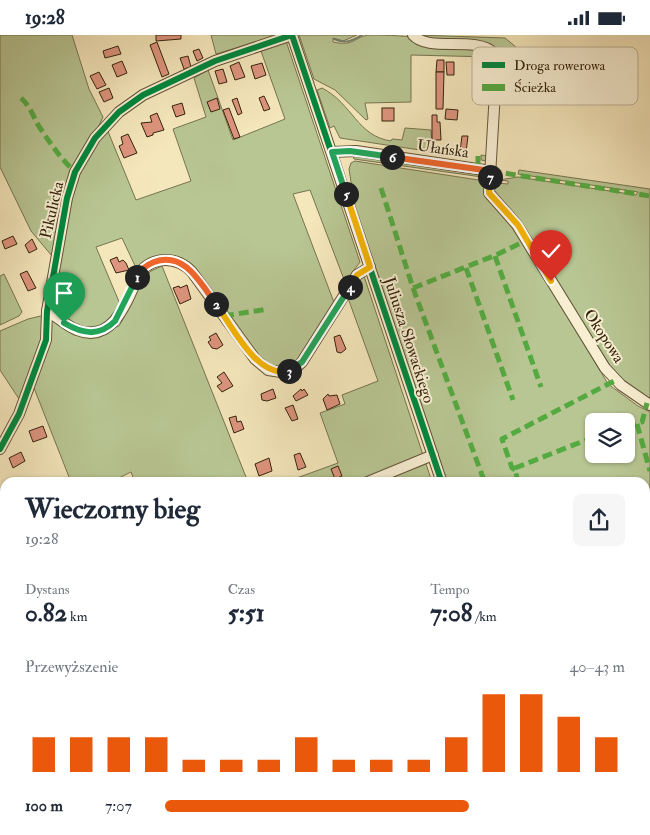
<!DOCTYPE html>
<html lang="pl">
<meta charset="utf-8">
<style>
:root{--surface:#fff;--page:#f6f6f7;--text:#1f2937;--muted:#747a83;--accent:#ea580c}
body{margin:0;font-family:"IM FELL Double Pica",serif;background:var(--page);color:var(--text);height:100vh;display:flex;flex-direction:column;font-size:19px;white-space:nowrap}
*{box-sizing:border-box;margin:0}
p{font-size:16px;color:var(--muted)}
.icon{flex:none;width:28px;height:28px;fill:none;stroke:currentColor;stroke-width:2;stroke-linecap:round;stroke-linejoin:round}
.map{position:relative;flex:1;overflow:hidden}
.drawer{position:absolute;left:0px;top:442px;width:650px;height:358px;display:flex;flex-direction:column;background:var(--surface);border-radius:15px 15px 0 0;box-shadow:0 1px 4px #0004}
.drawer>*{flex:none}
.controls{position:absolute;left:585px;top:378px;display:grid;gap:10px}
.controls a{display:grid;place-items:center;width:50px;height:50px;border-radius:8px;background:var(--surface);box-shadow:0 1px 4px #0004;font-size:25px}
.pin{position:absolute;display:grid;place-items:center;width:42px;height:42px;color:#fff;margin:-51px -21px;border-radius:50% 50% 50% 0;rotate:-45deg;box-shadow:0 0 5px #0007}
.pin .icon{rotate:45deg}
.km{position:absolute;width:25px;height:25px;margin:-12px;border-radius:50%;background:#222;color:#fff;font-size:14px;line-height:25px;text-align:center}
.round{display:grid;place-items:center;flex:none;width:52px;height:52px;border-radius:8px;background:var(--page)}
.head{display:flex;align-items:center;justify-content:space-between;height:85px;padding:0 25px}
h1{font-size:28px;font-weight:800;line-height:38px}
.metrics{display:grid;grid-template-columns:repeat(3,1fr);gap:8px;height:85px;padding:5px 25px}
.metrics div{display:grid;align-content:center}
.metrics b{font-size:25px;font-weight:800}
.metrics small{font-size:14px;font-weight:400}
.metrics p{font-size:14px}
.chart{height:140px;padding:10px 25px}
.chart p{display:flex;justify-content:space-between}
.chart svg{width:100%;height:90px;margin-top:5px;stroke:var(--accent);stroke-width:6}
ul{padding:0 25px;list-style:none;font-size:16px}
li{display:grid;grid-template-columns:80px 60px 1fr;align-items:center;height:38px}
li i{height:12px;border-radius:6px;background:var(--accent)}
.status{display:flex;justify-content:space-between;align-items:center;height:35px;padding:0 25px;background:var(--surface);direction:ltr}
.status svg{height:14px;fill:currentColor}
.map>svg:first-child{display:block}
.green{fill:#b8c693;stroke:#76744f;fill-rule:evenodd}
.lines{fill:none;stroke-linecap:round;stroke-linejoin:round}
.stream{stroke:#72816d;stroke-width:2}
.building{fill:#de957f;stroke:#34230b}
.minor-casing{stroke:#645437;stroke-width:12}
.minor{stroke:#f8efd3;stroke-width:10}
.quiet{stroke:#54aa41;stroke-width:5;stroke-dasharray:10 5;stroke-linecap:butt}
.cycleway-casing{stroke:#f8efd3;stroke-width:9}
.cycleway{stroke:#00873e;stroke-width:6}
.split-1-casing{stroke:#fff;stroke-width:10}
.split-2-casing{stroke:#fff;stroke-width:10}
.split-3-casing{stroke:#fff;stroke-width:10}
.split-4-casing{stroke:#fff;stroke-width:10}
.split-5-casing{stroke:#fff;stroke-width:10}
.split-6-casing{stroke:#fff;stroke-width:10}
.split-7-casing{stroke:#fff;stroke-width:10}
.split-8-casing{stroke:#fff;stroke-width:10}
.split-1{stroke:#22a559;stroke-width:6}
.split-2{stroke:#f0652b;stroke-width:6}
.split-3{stroke:#f5b400;stroke-width:6}
.split-4{stroke:#22a559;stroke-width:6}
.split-5{stroke:#f5b400;stroke-width:6}
.split-6{stroke:#22a559;stroke-width:6}
.split-7{stroke:#f0652b;stroke-width:6}
.split-8{stroke:#f5b400;stroke-width:6}
.labels{text-anchor:middle;dominant-baseline:central;stroke-width:4;stroke-linejoin:round;paint-order:stroke}
.street-label{font-size:16px;fill:#34230b;stroke:#f8efd3}
.key{fill:#f8efd3;stroke:#bdb297;stroke-width:1}
.key-label{font-size:14px;fill:#34230b}
</style>
<div class="status"><b>19:28</b><svg viewBox="0 0 49 12"><path d="M0 12V9h3v3zM5 12V6h3v6zM10 12V3h3v9zM15 12V0h3v12zM26 1h20v11H26zM47 4h2v5h-2z"/></svg></div>
<div class="map">
<svg width="650" height="800" viewBox="0 0 650 800">
<rect width="100%" height="100%" fill="#f5e7bc"/>
<filter id="stains"><feTurbulence type="fractalNoise" baseFrequency=".004" numOctaves="4"/><feColorMatrix values="0 0 0 0 .2 0 0 0 0 .09 0 0 0 0 .02 0 0 0 .5 -.17"/></filter>
<radialGradient id="worn" r=".72"><stop offset=".6" stop-color="#630" stop-opacity="0"/><stop offset="1" stop-color="#630" stop-opacity=".3"/></radialGradient>
<g class="green">
<polygon points="0,0 72,0 89,54 103,82 94,101 74,131 52,221 31,196 0,132"/>
<polygon points="211,0 279,0 216,19"/>
<path d="M299 0H357L343 6 333 3V7C355 12 354 1 370 0 404 0 465 4 493 23L487 126 481 125V120L487 121 491 22 411 20V67L365 68 368 84 366 85 335 55 314 44Z"/>
<polygon points="417,0 505,3 533,26 534,31 500,22 494,12 487,9 425,3"/>
<polygon points="286,6 360,227 345,247 310,155 293,159 335,270 292,333 267,331 176,223 137,235 122,203 96,212 120,269 117,278 104,290 82,293 74,291 51,274 67,174 83,130 107,94 136,165 191,146 173,94 206,82 194,43 208,35 233,105 285,84 261,16"/>
<path d="M322 53C353 69 357 101 391 106L392 104 402 105 405 93 431 95 432 112 453 115V120L340 103 334 91 330 93 317 55Z"/>
<polygon points="353,121 477,139 482,142 354,124"/>
<path d="M355 126 485 146 522 202 608 349 638 371 650 377V800H568L566 795H645V448L447 447 349 155 352 153 349 134 351 128ZM594 386H626V419H594Z"/>
<polygon points="519,135 650,154 650,368 617,342 493,155 496,148 508,149 508,146 499,145 518,142 636,160 638,157 518,139"/>
<polygon points="162,231 248,447 135,447 131,437 111,447 71,447 34,353 49,280 75,296 111,294 119,291 123,284 142,245 151,236"/>
<polygon points="4,239 22,277 19,281 0,290 0,241"/>
<polygon points="364,241 423,420 360,447 295,448 294,444 338,428 320,378 345,369 342,360 378,346 348,263 358,244"/>
<polygon points="45,280 43,300 21,367 0,335 0,296 28,284"/>
<polygon points="426,429 432,447 373,448"/>
<polygon points="5,505 5,568 0,569 0,509"/>
<polygon points="5,579 5,639 0,623 0,581"/>
<polygon points="0,651 5,666 5,795 47,795 49,800 0,800"/>
<polygon points="413,795 550,795 552,800 415,800"/>
</g>
<g class="lines">
<path class="stream" d="M334 4C345 9 352 6 362 0"/>
</g>
<g class="building">
<polygon points="156,0 181,0 181,4 156,6"/>
<polygon points="157,7 169,39 162,42 150,10"/>
<polygon points="118,11 121,19 105,23 103,16"/>
<polygon points="199,14 203,23 197,26 193,16"/>
<polygon points="188,21 191,32 184,34 180,23"/>
<polygon points="437,25 444,25 444,37 436,37"/>
<polygon points="122,26 127,38 117,42 112,30"/>
<polygon points="239,27 245,42 235,45 230,31"/>
<polygon points="446,27 454,27 454,40 447,40"/>
<polygon points="262,28 266,40 255,44 251,31"/>
<polygon points="223,34 227,47 219,49 215,36"/>
<polygon points="99,37 106,50 97,54 90,41"/>
<polygon points="436,37 444,37 443,74 436,74"/>
<polygon points="109,53 113,63 104,67 99,57"/>
<polygon points="264,61 270,74 264,76 259,63"/>
<polygon points="217,63 220,74 211,77 207,67"/>
<polygon points="237,63 242,78 238,80 232,65"/>
<polygon points="182,68 185,79 176,82 172,71"/>
<polygon points="229,73 240,102 234,104 223,75"/>
<rect x="382" y="73" width="12" height="13"/>
<polygon points="446,74 458,75 457,85 445,84"/>
<polygon points="157,78 164,95 153,98 153,100 147,102 141,88 152,87 150,81"/>
<polygon points="432,80 437,80 437,87 440,87 441,105 432,105"/>
<polygon points="128,99 137,118 124,123 119,111 123,109 121,102"/>
<polygon points="462,101 468,101 466,117 460,116"/>
<polygon points="13,201 17,209 5,214 2,206"/>
<polygon points="32,204 37,214 29,218 25,210"/>
<polygon points="117,222 119,227 123,225 126,228 129,235 116,238 110,225"/>
<polygon points="27,236 36,253 28,256 20,239"/>
<polygon points="187,250 191,264 180,269 173,253 179,251 180,253"/>
<polygon points="216,298 223,310 217,314 212,313 208,307 211,305 209,302"/>
<polygon points="340,300 346,314 341,318 337,317 334,302"/>
<polygon points="224,337 233,351 222,357 217,351 222,348 217,342"/>
<polygon points="273,354 276,363 267,366 262,365 261,359"/>
<polygon points="301,354 302,356 304,354 308,360 296,366 293,361"/>
<polygon points="328,359 329,361 337,360 340,369 327,375 323,364"/>
<polygon points="293,370 298,384 292,386 285,373"/>
<polygon points="236,381 237,387 241,386 244,394 234,398 229,383"/>
<polygon points="43,391 47,402 33,407 29,396"/>
<polygon points="21,417 25,426 13,433 9,423"/>
<polygon points="300,418 306,432 298,435 294,420"/>
<polygon points="269,423 272,436 259,441 255,429"/>
<polygon points="338,431 342,441 335,444 331,434"/>
</g>
<g class="lines">
<g class="minor-casing">
<g id="minor">
<polyline points="292,0 442,448"/>
<path d="M413 0C429 18 475 0 494 18L496 40 489 158 517 190 605 333 621 350 650 370"/>
<polyline points="332,117 356,116 491,136"/>
<path d="M47 276C58 282 66 291 77 295 114 310 128 263 140 237 154 221 177 221 192 237L255 324 268 335 281 337 295 334 302 327 357 240 370 232"/>
<polyline points="0,414 19,379 46,305 47,276 67,163 75,137 95,103 119,77 143,60 215,26 292,0"/>
<polyline points="365,448 433,420"/>
<polyline points="0,572 5,571"/>
<polyline points="558,795 560,800"/>
</g>
</g>
<use href="#minor" class="minor"/>
<g class="quiet">
<path d="M21 63C31 72 33 82 40 93 51 109 61 124 75 137"/>
<polyline points="478,121 478,134"/>
<polyline points="491,136 650,161"/>
<polyline points="381,153 413,253 485,448"/>
<polyline points="495,221 541,352"/>
<polyline points="466,233 513,365"/>
<polyline points="413,253 496,220 527,205"/>
<polyline points="224,281 268,274"/>
<polyline points="637,389 650,436"/>
<polyline points="626,391 642,387 647,368"/>
<polyline points="515,435 512,433 502,404 616,345"/>
<polyline points="518,448 515,433 594,402"/>
<polyline points="645,505 650,502"/>
<polyline points="645,556 650,553"/>
<polyline points="645,609 650,607"/>
<polyline points="0,632 5,646"/>
<polyline points="645,661 650,659"/>
<polyline points="645,721 650,719"/>
<polyline points="55,795 56,800"/>
<polyline points="605,795 606,800"/>
</g>
<g class="cycleway-casing">
<g id="cycleway">
<polyline points="292,0 442,448"/>
<polyline points="0,414 19,379 46,305 47,276 67,163 75,137 95,103 119,77 143,60 215,26 292,0"/>
</g>
</g>
<use href="#cycleway" class="cycleway"/>
</g>
<g class="lines">
<g class="split-1-casing">
<path id="split-1" d="M64 288C83 299 99 302 115 286L137 242"/>
</g>
<g class="split-2-casing">
<path id="split-2" d="M137 242C141 234 146 230 154 227 185 216 200 248 216 269"/>
</g>
<g class="split-3-casing">
<path id="split-3" d="M216 269C232 291 257 344 289 336"/>
</g>
<g class="split-4-casing">
<polyline id="split-4" points="289,336 302,327 350,252"/>
</g>
<g class="split-5-casing">
<polyline id="split-5" points="346,159 370,232 357,240 350,252"/>
</g>
<g class="split-6-casing">
<polyline id="split-6" points="346,159 332,117 350,116 392,122"/>
</g>
<g class="split-7-casing">
<polyline id="split-7" points="392,122 491,136 490,142"/>
</g>
<g class="split-8-casing">
<polyline id="split-8" points="490,142 489,158 518,190 551,246"/>
</g>
<use href="#split-1" class="split-1"/>
<use href="#split-2" class="split-2"/>
<use href="#split-3" class="split-3"/>
<use href="#split-4" class="split-4"/>
<use href="#split-5" class="split-5"/>
<use href="#split-6" class="split-6"/>
<use href="#split-7" class="split-7"/>
<use href="#split-8" class="split-8"/>
</g>
<g class="labels">
<g class="street-label">
<text transform="translate(443 114) rotate(8)">Ułańska</text>
<text transform="translate(52 175) rotate(-77)">Pikulicka</text>
<text transform="translate(604 301) rotate(57)">Okopowa</text>
<text transform="translate(409 305) rotate(72)">Juliusza Słowackiego</text>
</g>
</g>
<rect x="472" y="12" width="166" height="58" rx="8" class="key"/>
<rect x="482" y="27" width="23" height="6" fill="#00873e"/>
<rect x="482" y="49" width="23" height="7" fill="#54aa41"/>
<g class="key-label">
<text x="514" y="35">Droga rowerowa</text>
<text x="514" y="57">Ścieżka</text>
</g>
<rect width="100%" height="100%" filter="url(#stains)"/>
<rect width="100%" height="100%" fill="url(#worn)"/>
</svg>
<div class="controls">
<a><svg class="icon" aria-label="layers" viewBox="0 0 24 24"><path d="M12 4l9 5-9 5-9-5zM3 14l9 5 9-5"/></svg></a>
</div>
<div class="pin" style="left:64px;top:288px;background:#1e9e55"><svg class="icon" aria-label="arrive" viewBox="0 0 24 24"><path d="M6 21V4h12l-3 4 3 4H6"/></svg></div>
<div class="pin" style="left:551px;top:246px;background:#d93025"><svg class="icon" aria-label="check" viewBox="0 0 24 24"><path d="M5 12l5 5 9-10"/></svg></div>
<b class="km" style="left:137px;top:242px">1</b>
<b class="km" style="left:216px;top:269px">2</b>
<b class="km" style="left:289px;top:336px">3</b>
<b class="km" style="left:350px;top:252px">4</b>
<b class="km" style="left:346px;top:159px">5</b>
<b class="km" style="left:392px;top:122px">6</b>
<b class="km" style="left:490px;top:142px">7</b>
<section class="drawer">
<div class="head"><div><h1>Wieczorny bieg</h1><p>19:28</p></div><a class="round"><svg class="icon" aria-label="share" viewBox="0 0 24 24"><path d="M12 15V3M7 8l5-5 5 5M5 13v7h14v-7"/></svg></a></div>
<div class="metrics">
<div><p>Dystans</p><b>0.82<small> km</small></b></div>
<div><p>Czas</p><b>5:51</b></div>
<div><p>Tempo</p><b>7:08<small> /km</small></b></div>
</div>
<div class="chart"><p><span>Przewyższenie</span>40–43 m</p>
<svg viewBox="0 0 160 44" preserveAspectRatio="none"><path d="M5 44V27M15 44V27M25 44V27M35 44V27M45 44V38M55 44V38M65 44V38M75 44V27M85 44V38M95 44V38M105 44V38M115 44V27M125 44V6M135 44V6M145 44V17M155 44V27"/></svg>
</div>
<ul>
<li><b>100 m</b>7:07<i style="width:66%"></i></li>
</ul>
</section>
</div>
